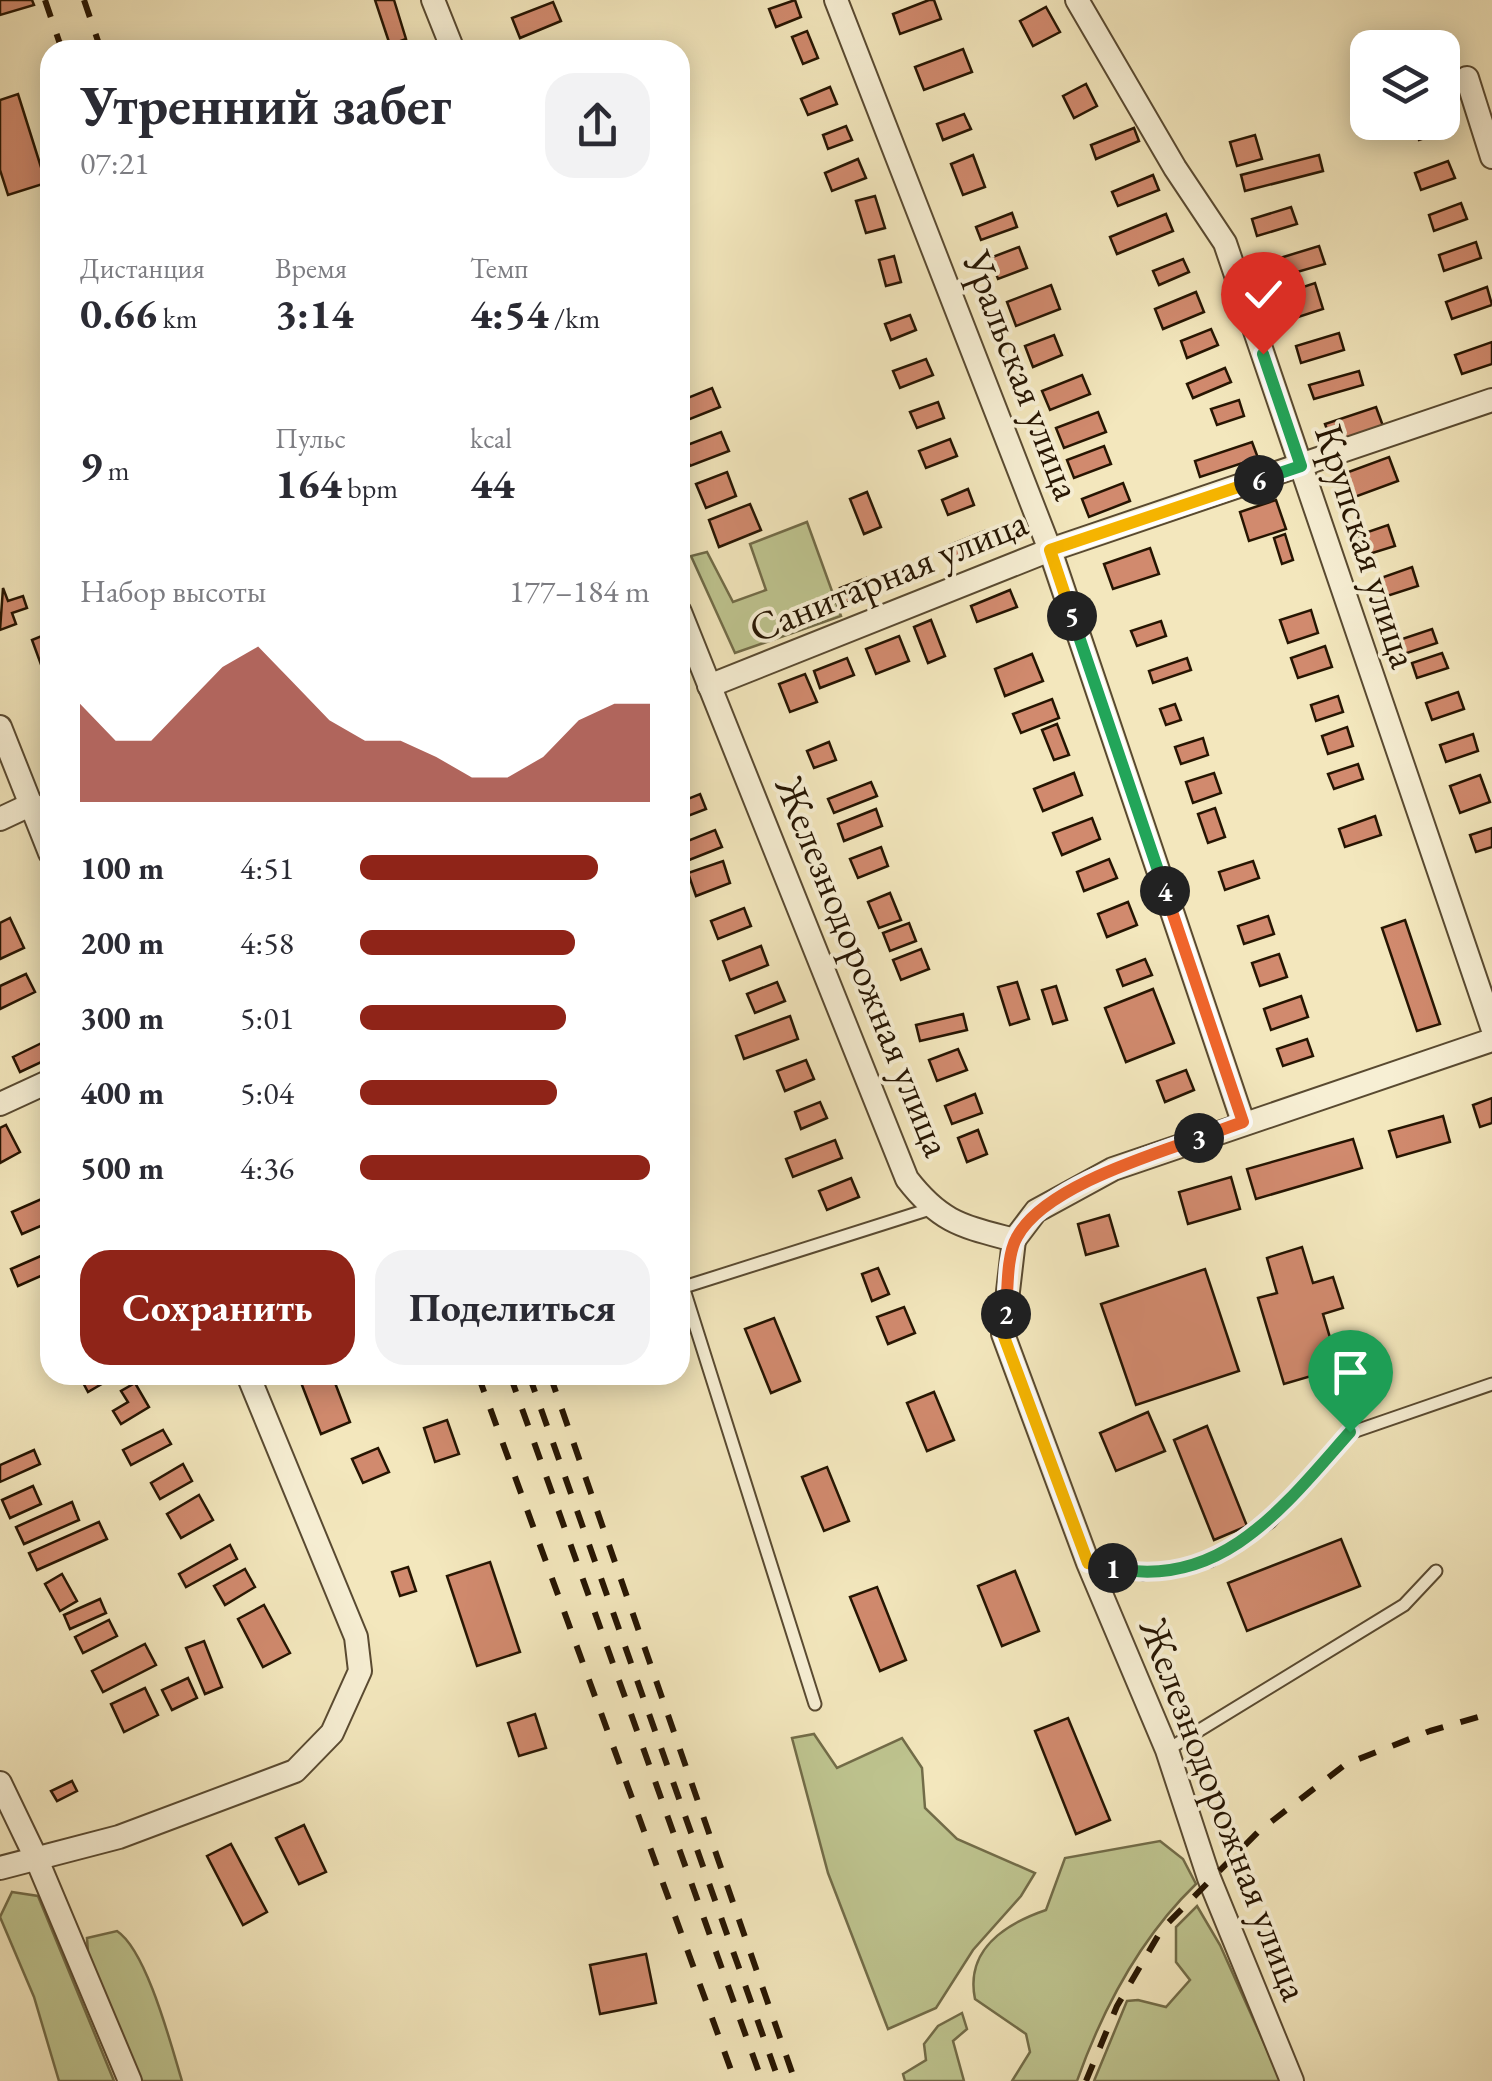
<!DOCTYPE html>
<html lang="ru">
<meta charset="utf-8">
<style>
:root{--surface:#fff;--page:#f2f2f3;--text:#2b2b33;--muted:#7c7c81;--accent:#8f2418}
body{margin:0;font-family:"EB Garamond",serif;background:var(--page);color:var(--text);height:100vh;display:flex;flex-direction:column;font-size:38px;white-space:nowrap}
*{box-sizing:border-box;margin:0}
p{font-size:32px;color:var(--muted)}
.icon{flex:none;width:55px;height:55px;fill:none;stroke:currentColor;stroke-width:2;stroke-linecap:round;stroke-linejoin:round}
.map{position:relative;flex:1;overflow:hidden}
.details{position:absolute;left:40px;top:40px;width:650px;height:1345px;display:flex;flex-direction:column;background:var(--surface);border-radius:30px;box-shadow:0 5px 25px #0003}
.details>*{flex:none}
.buttons{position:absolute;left:1350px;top:30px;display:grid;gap:20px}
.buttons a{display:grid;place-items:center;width:110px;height:110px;border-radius:20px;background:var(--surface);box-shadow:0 5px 25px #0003;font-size:50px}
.pin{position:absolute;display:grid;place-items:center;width:85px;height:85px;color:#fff;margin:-102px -42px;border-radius:50% 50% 50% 0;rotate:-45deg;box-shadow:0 0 10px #0007}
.pin .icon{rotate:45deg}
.km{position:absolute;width:50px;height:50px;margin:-25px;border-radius:50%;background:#222;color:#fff;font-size:28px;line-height:50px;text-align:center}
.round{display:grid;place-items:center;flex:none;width:105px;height:105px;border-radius:30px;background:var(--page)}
.headline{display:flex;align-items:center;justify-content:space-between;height:170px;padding:0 40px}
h1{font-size:55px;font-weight:700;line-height:75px}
.stats{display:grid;grid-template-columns:repeat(3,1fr);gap:15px;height:170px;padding:10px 40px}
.stats div{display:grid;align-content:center}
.stats b{font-size:42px;font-weight:700}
.stats small{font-size:28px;font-weight:400}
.stats p{font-size:28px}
.chart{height:280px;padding:20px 40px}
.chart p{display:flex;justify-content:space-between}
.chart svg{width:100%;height:180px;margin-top:10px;fill:var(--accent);opacity:.7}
.cta{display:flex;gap:20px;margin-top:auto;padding:20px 40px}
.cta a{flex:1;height:115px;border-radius:30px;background:var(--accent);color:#fff;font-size:40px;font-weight:700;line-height:115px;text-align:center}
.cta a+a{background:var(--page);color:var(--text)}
ul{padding:0 40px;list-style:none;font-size:32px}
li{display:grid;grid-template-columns:160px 120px 1fr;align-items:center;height:75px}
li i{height:25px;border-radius:12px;background:var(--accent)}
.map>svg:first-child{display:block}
.green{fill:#bec48f;stroke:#726c48;stroke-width:2.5}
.building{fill:#d18a6e;stroke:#261502;stroke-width:2.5}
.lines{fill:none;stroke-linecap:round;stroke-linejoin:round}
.lane-casing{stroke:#594a31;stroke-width:15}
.street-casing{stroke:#594a31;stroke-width:26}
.lane{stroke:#f7efd4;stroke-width:11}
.street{stroke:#f7efd4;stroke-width:22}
.rail{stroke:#261502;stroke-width:6;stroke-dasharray:18 18;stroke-linecap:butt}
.split-1-casing{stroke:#fff;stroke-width:20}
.split-2-casing{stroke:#fff;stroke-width:20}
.split-3-casing{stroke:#fff;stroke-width:20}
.split-4-casing{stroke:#fff;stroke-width:20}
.split-5-casing{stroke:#fff;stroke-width:20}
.split-6-casing{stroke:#fff;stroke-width:20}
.split-7-casing{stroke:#fff;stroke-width:20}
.split-1{stroke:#22a559;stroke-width:12}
.split-2{stroke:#f5b400;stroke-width:12}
.split-3{stroke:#f0652b;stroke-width:12}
.split-4{stroke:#f0652b;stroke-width:12}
.split-5{stroke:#22a559;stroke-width:12}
.split-6{stroke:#f5b400;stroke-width:12}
.split-7{stroke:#22a559;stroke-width:12}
.labels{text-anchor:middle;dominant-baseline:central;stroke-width:8;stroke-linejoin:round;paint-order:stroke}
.street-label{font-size:40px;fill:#261502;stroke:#f7efd4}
</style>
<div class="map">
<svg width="1492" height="2081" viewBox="0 0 1492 2081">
<rect width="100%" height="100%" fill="#f3e7bd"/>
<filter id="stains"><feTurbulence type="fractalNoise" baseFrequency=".002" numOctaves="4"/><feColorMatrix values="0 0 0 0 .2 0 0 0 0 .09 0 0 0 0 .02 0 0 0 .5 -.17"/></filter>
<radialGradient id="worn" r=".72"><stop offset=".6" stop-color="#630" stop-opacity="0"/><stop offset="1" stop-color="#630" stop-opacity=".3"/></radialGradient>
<g class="green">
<polygon points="807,522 841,616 735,653 691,556 707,552 733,602 766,590 750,544"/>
<polygon points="814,1734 837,1768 902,1738 922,1768 925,1808 957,1839 1035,1873 1021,1896 973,1950 936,2008 888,2029 828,1873 792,1738"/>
<path d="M1160 1841 1183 1859 1196 1884C1140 1938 1103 2008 1077 2081H1012L1030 2052 1026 2034 975 1999C965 1950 1005 1924 1046 1910L1065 1858Z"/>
<polygon points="12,1892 38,1896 114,2081 59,2081 34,1997 0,1917"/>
<polygon points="1197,1906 1220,1945 1281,2081 1094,2081 1127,2001 1138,2000 1166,2007 1190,1980 1176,1962 1176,1927"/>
<path d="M117 1931C147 1951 171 2045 182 2081H140L89 1966 87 1938Z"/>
<polygon points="962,2013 967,2029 953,2041 964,2081 905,2081 903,2074 926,2060 924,2044 938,2026"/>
</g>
<g class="building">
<polygon points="0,0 32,0 34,5 0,15"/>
<polygon points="375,0 394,0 406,39 390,45"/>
<polygon points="795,0 801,17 776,27 769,9"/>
<polygon points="929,0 934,0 941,19 900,34 893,14"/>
<polygon points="553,2 561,21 520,38 512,18"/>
<polygon points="1046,7 1060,32 1033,46 1020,21"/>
<polygon points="807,31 818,58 803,64 792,37"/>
<polygon points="963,49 972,72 924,90 915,67"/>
<polygon points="1086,84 1097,106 1074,118 1063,96"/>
<polygon points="830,87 837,104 808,115 801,99"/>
<polygon points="18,94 46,183 8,195 0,170 0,100"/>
<polygon points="964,114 971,129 943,140 937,124"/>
<polygon points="1412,122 1436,122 1440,133 1419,140"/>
<polygon points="846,126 852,140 828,149 823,135"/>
<polygon points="1134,128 1139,141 1096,159 1091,145"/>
<polygon points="1255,135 1262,159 1237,166 1230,142"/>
<polygon points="973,155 985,187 963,195 951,164"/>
<polygon points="1319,155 1323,171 1245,191 1241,175"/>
<polygon points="858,159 866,178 832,191 825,173"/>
<polygon points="1448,161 1455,178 1421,190 1415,173"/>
<polygon points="1153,175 1159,190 1118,206 1112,192"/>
<polygon points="875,196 885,228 866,233 856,201"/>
<polygon points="1461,203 1467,219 1434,231 1429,215"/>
<polygon points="1291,207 1297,224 1257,236 1252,219"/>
<polygon points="1012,213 1017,227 981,240 976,227"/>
<polygon points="1166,214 1173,231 1117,254 1110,237"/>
<polygon points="1476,242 1481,258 1444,271 1439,255"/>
<polygon points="1319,246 1325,264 1273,279 1267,262"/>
<polygon points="1019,247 1027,268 998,279 990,258"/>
<polygon points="894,256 901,282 886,286 879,260"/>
<polygon points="1183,259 1189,272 1159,285 1153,271"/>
<polygon points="1315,283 1323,309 1286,321 1281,305 1297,300 1294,290"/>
<polygon points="1051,285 1060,309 1016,326 1007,302"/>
<polygon points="1487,287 1492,305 1452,319 1446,302"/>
<polygon points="1196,292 1204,312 1163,329 1155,309"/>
<polygon points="910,315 916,330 891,340 885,324"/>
<polygon points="1211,329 1218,345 1187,358 1181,341"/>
<polygon points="1339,333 1344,350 1301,363 1296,346"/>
<polygon points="1054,335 1062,355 1033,367 1025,346"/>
<polygon points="1492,342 1492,364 1462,374 1455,355"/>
<polygon points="926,359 933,375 900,388 893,371"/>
<polygon points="1225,368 1231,382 1193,398 1187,384"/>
<polygon points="1359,371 1363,385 1314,399 1309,385"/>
<polygon points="1082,375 1090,394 1050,410 1042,391"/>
<polygon points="712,388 720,407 680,423 680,401"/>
<polygon points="1239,400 1244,416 1217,425 1211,409"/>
<polygon points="938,402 944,418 917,428 910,412"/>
<polygon points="1376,407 1383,426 1332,443 1325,424"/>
<polygon points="1098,412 1106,432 1064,448 1056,428"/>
<polygon points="721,432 729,451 690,466 682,447"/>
<polygon points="950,439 957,456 926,468 919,451"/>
<polygon points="1252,442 1258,458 1200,477 1195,461"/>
<polygon points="1104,446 1111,464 1074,478 1067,460"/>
<polygon points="1389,457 1398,481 1352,498 1343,474"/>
<polygon points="727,472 736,496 706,508 696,484"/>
<polygon points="1123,483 1130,501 1089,517 1082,499"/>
<polygon points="968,489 974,505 948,515 942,500"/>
<polygon points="867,492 881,527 864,534 850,499"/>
<polygon points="1276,500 1286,529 1249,541 1240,512"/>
<polygon points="750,504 761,530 719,547 709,520"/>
<polygon points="1388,525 1395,546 1366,555 1359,535"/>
<polygon points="985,531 992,549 957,562 950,545"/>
<polygon points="1285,534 1293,560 1282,564 1274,538"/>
<polygon points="1150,548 1159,574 1113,589 1104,564"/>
<polygon points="1412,567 1418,586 1384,597 1378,579"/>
<polygon points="866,578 872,593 846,603 840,588"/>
<polygon points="3,588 8,601 23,596 27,608 12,613 16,624 0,630"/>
<polygon points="1010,590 1017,607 977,622 971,606"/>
<polygon points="1311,610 1318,633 1288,643 1280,620"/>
<polygon points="931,620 945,656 928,663 914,627"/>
<polygon points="1161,621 1166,636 1137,646 1131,631"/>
<polygon points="1432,629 1437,643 1404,654 1399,640"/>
<polygon points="49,633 50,668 43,670 32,640"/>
<polygon points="899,636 909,661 876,674 866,649"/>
<polygon points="1325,646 1332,667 1298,678 1291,658"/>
<polygon points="1442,653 1448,668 1417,678 1412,663"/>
<polygon points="1032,654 1043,681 1005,696 995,669"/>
<polygon points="847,658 854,675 820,688 814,671"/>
<polygon points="1187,658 1191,670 1153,683 1149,671"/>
<polygon points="805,674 817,702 790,712 779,684"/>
<polygon points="1458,692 1464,709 1432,720 1426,703"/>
<polygon points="1338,696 1343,712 1316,721 1311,705"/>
<polygon points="1052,699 1059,718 1021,733 1013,714"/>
<polygon points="1175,704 1181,720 1166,725 1160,709"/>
<polygon points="1057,724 1069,755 1054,760 1042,730"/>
<polygon points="1347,727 1353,746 1328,754 1322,736"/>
<polygon points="1473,734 1478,751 1446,762 1440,745"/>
<polygon points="1203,738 1208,755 1181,764 1175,747"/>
<polygon points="829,742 836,760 814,768 807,751"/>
<polygon points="1358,764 1363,779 1334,789 1328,774"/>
<polygon points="1074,773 1082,795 1043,811 1034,789"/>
<polygon points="1214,773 1221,793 1193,803 1186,782"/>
<polygon points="1480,775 1490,802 1460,813 1450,786"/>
<polygon points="871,782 877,796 834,813 828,799"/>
<polygon points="700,794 706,809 680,819 680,802"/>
<polygon points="1215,808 1225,837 1208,843 1198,814"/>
<polygon points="876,809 882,826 844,841 838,824"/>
<polygon points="1375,816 1381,835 1345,847 1339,829"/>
<polygon points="1092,818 1100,839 1062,855 1053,833"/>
<polygon points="1492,828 1492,847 1476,852 1470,835"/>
<polygon points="715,830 722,847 684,862 680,844"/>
<polygon points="881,847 888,866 858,878 850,859"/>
<polygon points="1109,859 1117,878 1084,891 1077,872"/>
<polygon points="723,861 730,883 696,896 688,873"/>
<polygon points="1253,861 1259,878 1225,890 1219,872"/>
<polygon points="890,893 901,920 879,928 868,902"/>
<polygon points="1128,902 1137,925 1107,937 1098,914"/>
<polygon points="744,908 751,926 718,939 711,921"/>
<polygon points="1268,916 1274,934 1244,944 1238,926"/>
<polygon points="10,918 24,948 0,959 0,923"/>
<polygon points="1405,920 1440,1024 1417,1031 1382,928"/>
<polygon points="909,923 916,941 890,951 883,933"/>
<polygon points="761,946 768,965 730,980 723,961"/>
<polygon points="921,949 929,969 901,980 893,960"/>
<polygon points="1279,954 1287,977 1260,986 1252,963"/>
<polygon points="1145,959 1152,975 1123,986 1117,970"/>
<polygon points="26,974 35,992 0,1009 0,986"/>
<polygon points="777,982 785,1001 755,1013 747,994"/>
<polygon points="1017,982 1029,1019 1010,1025 998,987"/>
<polygon points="1056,986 1067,1020 1053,1024 1042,990"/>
<polygon points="1153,989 1174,1043 1126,1062 1105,1008"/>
<polygon points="1301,996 1308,1017 1271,1030 1264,1009"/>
<polygon points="963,1014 967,1030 920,1041 916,1025"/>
<polygon points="790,1016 798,1039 744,1059 736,1036"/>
<polygon points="50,1039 50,1058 20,1072 13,1057"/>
<polygon points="1307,1039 1313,1056 1283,1066 1277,1049"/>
<polygon points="958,1049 967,1070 937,1081 929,1060"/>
<polygon points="806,1060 814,1079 785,1091 777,1071"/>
<polygon points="1186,1070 1194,1090 1165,1102 1157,1081"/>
<polygon points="975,1094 982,1113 952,1124 945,1106"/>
<polygon points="1492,1098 1492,1123 1480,1127 1473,1105"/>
<polygon points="820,1102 827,1118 801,1129 795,1112"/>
<polygon points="1443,1116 1450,1142 1397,1157 1389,1131"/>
<polygon points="6,1125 20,1152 0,1163 0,1128"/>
<polygon points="978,1130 987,1154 967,1162 958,1138"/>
<polygon points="1353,1139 1362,1168 1256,1199 1247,1169"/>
<polygon points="835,1140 842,1158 793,1177 786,1159"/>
<polygon points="1231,1177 1240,1209 1188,1224 1179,1192"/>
<polygon points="851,1178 859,1197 827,1210 819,1191"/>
<polygon points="46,1197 50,1222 22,1234 12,1212"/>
<polygon points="1109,1215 1118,1246 1086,1255 1078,1224"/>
<polygon points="1302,1247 1313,1283 1333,1277 1343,1308 1323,1314 1339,1368 1284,1384 1258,1298 1277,1293 1267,1258"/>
<polygon points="50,1252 50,1272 18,1286 11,1269"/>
<polygon points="878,1268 889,1294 872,1301 862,1274"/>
<polygon points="1205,1269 1239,1371 1136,1405 1101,1304"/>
<polygon points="904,1307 915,1333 888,1344 877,1317"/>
<polygon points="774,1318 800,1381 771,1393 745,1329"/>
<polygon points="83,1375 117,1375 88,1392 80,1377"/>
<polygon points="313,1375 332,1375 350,1422 321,1434 300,1380"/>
<polygon points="135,1383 149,1407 121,1424 113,1411 128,1402 121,1391"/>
<polygon points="934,1392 954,1440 927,1451 907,1403"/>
<polygon points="1148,1412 1165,1451 1116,1471 1100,1433"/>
<polygon points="447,1420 459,1454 435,1462 424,1428"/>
<polygon points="1207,1426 1247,1526 1214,1540 1174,1440"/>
<polygon points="163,1430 171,1444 131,1465 123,1450"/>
<polygon points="378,1448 389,1472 363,1483 352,1459"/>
<polygon points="34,1450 40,1464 0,1482 0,1465"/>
<polygon points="183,1464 192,1481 160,1499 151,1483"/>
<polygon points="827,1467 849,1521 824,1531 802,1477"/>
<polygon points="33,1486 41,1504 10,1518 2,1500"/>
<polygon points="199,1495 213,1520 181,1538 167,1514"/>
<polygon points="72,1502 79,1520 24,1544 16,1527"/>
<polygon points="99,1522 107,1539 37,1570 29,1553"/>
<polygon points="1341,1539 1360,1586 1247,1631 1228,1583"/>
<polygon points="230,1545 237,1559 186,1587 179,1574"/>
<polygon points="490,1562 520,1652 477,1666 447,1576"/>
<polygon points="408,1567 416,1591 400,1596 392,1572"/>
<polygon points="245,1569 255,1587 225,1605 214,1586"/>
<polygon points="1015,1571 1039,1631 1002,1646 978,1586"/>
<polygon points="62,1574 77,1601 60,1611 45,1584"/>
<polygon points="877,1587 906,1660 880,1671 850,1597"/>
<polygon points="100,1599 106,1613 70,1629 64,1615"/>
<polygon points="264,1605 290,1653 263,1667 238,1619"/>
<polygon points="109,1620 117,1636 83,1653 75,1637"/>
<polygon points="204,1641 222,1687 205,1694 186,1648"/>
<polygon points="145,1644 156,1665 103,1692 92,1671"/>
<polygon points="188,1678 197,1698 172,1710 162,1690"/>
<polygon points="145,1688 158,1715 124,1732 111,1704"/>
<polygon points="535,1714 546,1748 519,1756 508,1723"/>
<polygon points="1068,1718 1110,1820 1076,1834 1035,1731"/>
<polygon points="72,1781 77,1791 57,1801 51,1791"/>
<polygon points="304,1825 326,1872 299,1884 276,1838"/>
<polygon points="231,1844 267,1912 243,1925 207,1856"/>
<polygon points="646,1954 656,2003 600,2014 590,1965"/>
</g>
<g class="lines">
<g class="lane-casing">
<g id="lane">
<polyline points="680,1277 815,1704"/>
<polyline points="684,1287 930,1209"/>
<polyline points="1088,1563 1143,1574 1210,1561 1270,1522 1350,1433 1492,1384"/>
<polyline points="1167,1750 1404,1605 1436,1571"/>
</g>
</g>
<g class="street-casing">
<g id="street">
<polyline points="433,0 453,50"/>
<polyline points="836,0 1050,550 1243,1122"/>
<polyline points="1077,0 1175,168 1225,243 1492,1027"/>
<polyline points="1467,78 1492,157"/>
<path d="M680 612 907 1179C941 1223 962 1226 1014 1240"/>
<polyline points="709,686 1050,550 1492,400"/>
<polyline points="0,727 50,853"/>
<polyline points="0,819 32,804"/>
<polyline points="0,1104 50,1081"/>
<polyline points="1014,1240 1003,1334 1088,1563 1167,1750 1209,1878 1292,2081"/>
<polyline points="1014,1240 1036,1211 1113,1169 1492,1040"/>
<polyline points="0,1783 37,1860 130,2081"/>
<polyline points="0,1868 119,1837 295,1771 332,1733 360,1671 356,1637 248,1375"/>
</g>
</g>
<use href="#lane" class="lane"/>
<use href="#street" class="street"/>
<g class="rail">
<polyline points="45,0 62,50"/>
<polyline points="84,0 101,50"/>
<polyline points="478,1375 735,2081"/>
<polyline points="510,1375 762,2081"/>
<polyline points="529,1375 779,2081"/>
<polyline points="550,1375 795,2081"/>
<polyline points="1086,2081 1117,2006 1162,1929 1258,1832 1346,1764 1430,1731 1492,1713"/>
</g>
</g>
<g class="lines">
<g class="split-1-casing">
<path id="split-1" d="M1113 1568C1222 1591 1286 1504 1350 1432"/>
</g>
<g class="split-2-casing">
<polyline id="split-2" points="1006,1314 1003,1334 1088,1563 1113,1568"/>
</g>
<g class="split-3-casing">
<path id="split-3" d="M1006 1314C1008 1292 1006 1256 1017 1237 1043 1188 1148 1156 1199 1138"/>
</g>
<g class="split-4-casing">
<polyline id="split-4" points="1165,891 1243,1122 1199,1138"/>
</g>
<g class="split-5-casing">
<polyline id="split-5" points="1072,616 1165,891"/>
</g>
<g class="split-6-casing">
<polyline id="split-6" points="1072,616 1050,550 1259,480"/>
</g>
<g class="split-7-casing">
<polyline id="split-7" points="1259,480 1301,466 1263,354"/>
</g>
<use href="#split-1" class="split-1"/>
<use href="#split-2" class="split-2"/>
<use href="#split-3" class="split-3"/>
<use href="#split-4" class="split-4"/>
<use href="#split-5" class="split-5"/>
<use href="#split-6" class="split-6"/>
<use href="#split-7" class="split-7"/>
</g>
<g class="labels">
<g class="street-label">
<text transform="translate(1023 375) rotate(69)">Уральская улица</text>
<text transform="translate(1367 546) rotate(72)">Крупская улица</text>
<text transform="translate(888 575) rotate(-22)">Санитарная улица</text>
<text transform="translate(864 966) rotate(68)">Железнодорожная улица</text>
<text transform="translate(1225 1809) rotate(69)">Железнодорожная улица</text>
</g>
</g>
<rect width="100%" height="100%" filter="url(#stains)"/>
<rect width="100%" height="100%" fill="url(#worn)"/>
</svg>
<div class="buttons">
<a><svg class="icon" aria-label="layers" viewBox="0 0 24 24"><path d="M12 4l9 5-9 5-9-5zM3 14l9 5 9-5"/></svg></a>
</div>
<div class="pin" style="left:1350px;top:1432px;background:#1e9e55"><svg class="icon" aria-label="arrive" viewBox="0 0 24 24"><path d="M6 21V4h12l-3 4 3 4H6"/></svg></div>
<div class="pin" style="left:1263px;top:354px;background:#d93025"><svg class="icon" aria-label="check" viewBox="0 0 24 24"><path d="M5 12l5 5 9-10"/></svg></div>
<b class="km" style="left:1113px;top:1568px">1</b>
<b class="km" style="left:1006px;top:1314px">2</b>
<b class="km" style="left:1199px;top:1138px">3</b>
<b class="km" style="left:1165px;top:891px">4</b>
<b class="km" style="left:1072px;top:616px">5</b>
<b class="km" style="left:1259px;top:480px">6</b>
<section class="details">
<div class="headline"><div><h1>Утренний забег</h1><p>07:21</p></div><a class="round"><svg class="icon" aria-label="share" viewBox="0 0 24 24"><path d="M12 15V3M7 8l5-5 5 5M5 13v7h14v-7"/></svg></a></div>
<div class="stats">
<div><p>Дистанция</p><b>0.66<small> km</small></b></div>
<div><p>Время</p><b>3:14</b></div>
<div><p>Темп</p><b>4:54<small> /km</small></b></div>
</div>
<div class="stats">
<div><b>9<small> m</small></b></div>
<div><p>Пульс</p><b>164<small> bpm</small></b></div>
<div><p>kcal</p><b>44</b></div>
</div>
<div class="chart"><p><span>Набор высоты</span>177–184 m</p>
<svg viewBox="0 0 160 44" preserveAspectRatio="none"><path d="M0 44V20L10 29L20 29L30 20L40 11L50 6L60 15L70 24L80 29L90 29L100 33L110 38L120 38L130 33L140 24L150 20L160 20V44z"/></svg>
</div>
<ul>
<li><b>100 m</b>4:51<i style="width:82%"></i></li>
<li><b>200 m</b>4:58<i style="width:74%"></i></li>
<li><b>300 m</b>5:01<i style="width:71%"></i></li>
<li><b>400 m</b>5:04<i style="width:68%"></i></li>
<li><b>500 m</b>4:36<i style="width:100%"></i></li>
</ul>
<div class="cta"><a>Сохранить</a><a>Поделиться</a></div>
</section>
</div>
